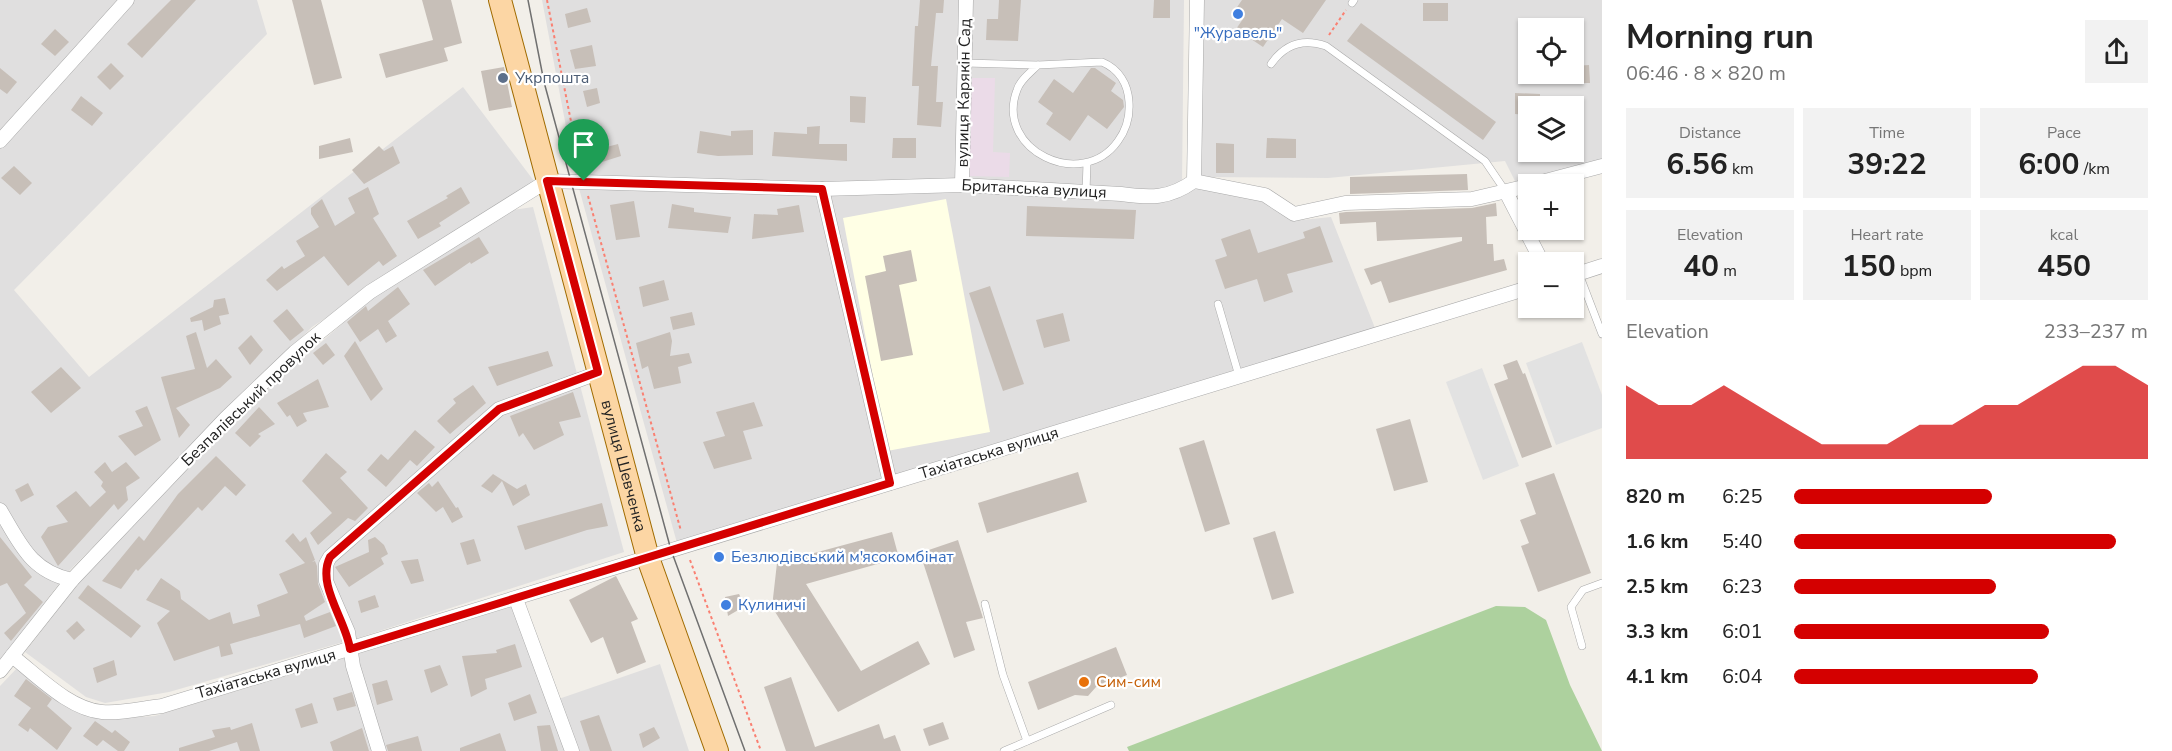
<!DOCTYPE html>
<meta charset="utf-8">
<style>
:root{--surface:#fff;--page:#f2f2f2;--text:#222;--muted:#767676;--accent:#d40000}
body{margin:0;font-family:"Nunito Sans",sans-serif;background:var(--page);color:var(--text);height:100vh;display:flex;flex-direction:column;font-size:22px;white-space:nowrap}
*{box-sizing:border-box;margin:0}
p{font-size:20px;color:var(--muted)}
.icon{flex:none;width:33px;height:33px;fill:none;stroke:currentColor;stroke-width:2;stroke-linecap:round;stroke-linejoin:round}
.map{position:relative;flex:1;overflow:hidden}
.sheet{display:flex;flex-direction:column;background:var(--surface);width:570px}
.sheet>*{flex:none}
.fabs{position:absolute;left:1518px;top:18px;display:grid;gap:12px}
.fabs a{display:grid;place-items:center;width:66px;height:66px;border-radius:0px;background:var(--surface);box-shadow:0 2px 4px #0004;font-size:30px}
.pin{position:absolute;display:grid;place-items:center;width:51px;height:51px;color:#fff;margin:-62px -26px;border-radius:50% 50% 50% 0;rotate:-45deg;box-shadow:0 0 6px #0007}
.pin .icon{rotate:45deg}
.round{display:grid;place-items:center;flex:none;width:63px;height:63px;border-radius:0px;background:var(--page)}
.headline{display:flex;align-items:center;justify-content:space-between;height:102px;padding:0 24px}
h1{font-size:33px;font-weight:700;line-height:45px}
.stats{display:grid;grid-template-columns:repeat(3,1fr);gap:9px;height:102px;padding:6px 24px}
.stats div{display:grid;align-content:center;border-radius:0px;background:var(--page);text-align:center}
.stats b{font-size:30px;font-weight:700}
.stats small{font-size:16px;font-weight:400}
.stats p{font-size:16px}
.chart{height:168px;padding:12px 24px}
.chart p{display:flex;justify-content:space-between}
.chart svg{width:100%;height:108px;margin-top:6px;fill:var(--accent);opacity:.7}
ul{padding:0 24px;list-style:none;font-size:20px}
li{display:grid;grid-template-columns:96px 72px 1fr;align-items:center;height:45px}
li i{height:15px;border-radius:8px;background:var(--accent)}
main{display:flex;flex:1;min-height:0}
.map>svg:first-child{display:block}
.residential{fill:#e0dfdf;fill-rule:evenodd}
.industrial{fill:#ebdbe8}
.education{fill:#ffffe5}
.forest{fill:#add19e}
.parking{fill:#e2e2e2}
.building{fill:#c7bfb8}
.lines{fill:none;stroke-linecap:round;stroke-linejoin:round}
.lane-casing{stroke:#a9a9a9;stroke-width:8}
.street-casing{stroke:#a9a9a9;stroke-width:15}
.primary-casing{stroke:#a06b00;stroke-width:24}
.path{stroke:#fa8072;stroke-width:2;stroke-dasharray:3 3;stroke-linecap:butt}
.lane{stroke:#fff;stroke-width:7}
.street{stroke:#fff;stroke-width:14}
.primary{stroke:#fcd6a4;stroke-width:22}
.tram{stroke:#707070;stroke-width:1.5}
.route-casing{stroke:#fff;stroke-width:12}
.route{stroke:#d40000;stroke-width:8}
.shop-dot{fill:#3f7fe0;stroke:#fff;stroke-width:2}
.service-dot{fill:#5c6f8a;stroke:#fff;stroke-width:2}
.food-dot{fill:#e8710a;stroke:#fff;stroke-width:2}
.labels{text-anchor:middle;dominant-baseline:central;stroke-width:4.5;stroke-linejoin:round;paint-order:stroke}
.shop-label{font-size:16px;fill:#366cbe;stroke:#fff;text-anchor:start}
.service-label{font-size:16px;fill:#4e5e75;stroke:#fff;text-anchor:start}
.street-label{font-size:16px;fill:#222;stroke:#fff}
.food-label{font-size:16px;fill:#c56008;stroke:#fff;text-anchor:start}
</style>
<main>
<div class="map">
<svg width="1602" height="751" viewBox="0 0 1602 751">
<rect width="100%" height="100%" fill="#f2efe9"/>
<g class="residential">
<polygon points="0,0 257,0 267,34 14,290 89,377 463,87 534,181 312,327 68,572 0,660"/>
<polygon points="542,0 1184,0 1182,183 1262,200 1292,221 1331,217 1375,328 677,543 575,174"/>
<path d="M1201 0H1602V160L1516 183 1505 161 1328 178 1201 177ZM1528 28H1574V74H1528ZM1528 106H1574V152H1528Z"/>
<polygon points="533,207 624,552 361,637 169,692 105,703 86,697 25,652 78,584 234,418 373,297 507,211"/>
<polygon points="514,606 547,703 660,664 689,751 0,751 0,686 18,667 107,719 155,716"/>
</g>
<polygon class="industrial" points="971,78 995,78 993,152 1010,153 1009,177 969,176"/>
<polygon class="education" points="946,199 990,432 887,451 843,218"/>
<polygon class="forest" points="1496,606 1525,607 1546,620 1570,685 1602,751 1129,751 1127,747"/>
<g class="parking">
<polygon points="1582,342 1602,395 1602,428 1556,445 1526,363"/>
<polygon points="1482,368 1519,466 1483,480 1446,382"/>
</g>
<g class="building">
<polygon points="171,0 196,0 142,58 127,44"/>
<polygon points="292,0 321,0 342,78 314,85"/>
<polygon points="422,0 451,0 462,43 444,48 448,61 386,78 379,54 433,40"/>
<polygon points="920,0 944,0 943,13 936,13 931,66 938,66 936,102 943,102 941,127 917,125 919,86 912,86 915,26 918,26"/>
<polygon points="999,0 1021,0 1018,41 986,40 987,19 998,19"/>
<polygon points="1154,0 1170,0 1170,18 1153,18"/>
<polygon points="1242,0 1326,0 1303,33 1282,19 1263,47 1236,29 1243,19 1233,13"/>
<rect x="1423" y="3" width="25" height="18"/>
<polygon points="587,8 591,22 568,28 565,14"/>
<polygon points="1361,23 1496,122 1483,140 1347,41"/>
<polygon points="55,29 69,42 55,56 41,44"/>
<polygon points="592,45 596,66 575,69 570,50"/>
<polygon points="111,63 124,76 110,90 97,77"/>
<polygon points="1589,65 1590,83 1574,83 1574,66"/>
<polygon points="504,67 512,107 489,111 481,71"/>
<polygon points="0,68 17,82 7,94 0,89"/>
<polygon points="1091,68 1095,68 1116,83 1111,91 1123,100 1124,107 1107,129 1088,115 1070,141 1046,124 1053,113 1038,102 1054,79 1073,93"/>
<polygon points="597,88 600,103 587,107 583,91"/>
<polygon points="1515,93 1540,94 1540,106 1528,106 1528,115 1515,114"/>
<polygon points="81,96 103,113 92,126 71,110"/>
<polygon points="850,96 866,97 865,123 850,122"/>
<polygon points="820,126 819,144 847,144 847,161 772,156 774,132 807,134 807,127"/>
<polygon points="753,130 753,155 718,156 697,153 700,131 731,136 731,131"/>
<polygon points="350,138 353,152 319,159 319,146"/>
<polygon points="893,138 916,138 916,158 892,158"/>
<polygon points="1267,138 1296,139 1296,158 1266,158"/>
<polygon points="1216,143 1234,144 1234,173 1216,173"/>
<polygon points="618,144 621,156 602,162 599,149"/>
<polygon points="379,146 384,151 393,146 400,163 364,184 352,170"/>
<polygon points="14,166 32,183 20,195 1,178"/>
<polygon points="1467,174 1468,190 1350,194 1350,177"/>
<polygon points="368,187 379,214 373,218 397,256 383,266 379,261 348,286 324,256 277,291 266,280 282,266 284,269 305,256 296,241 319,227 311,214 311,208 322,199 335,226 355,213 348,198"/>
<polygon points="461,187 470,203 439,223 441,226 418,239 407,221 448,198 446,196"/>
<polygon points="634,201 640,237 616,240 610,205"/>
<polygon points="1496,203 1497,216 1486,217 1487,244 1493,244 1494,261 1504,259 1507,270 1389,303 1381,281 1371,285 1364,269 1462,241 1462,237 1377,241 1376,222 1340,224 1339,213 1346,212 1472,208"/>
<polygon points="672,204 694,208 694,212 731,217 728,233 668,228"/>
<polygon points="799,205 804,232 752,239 754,214 778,215 777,209"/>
<polygon points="1027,206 1136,210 1134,239 1026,236"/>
<polygon points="1320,226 1333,262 1287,274 1293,292 1264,302 1257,279 1225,289 1215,260 1227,256 1221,239 1250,229 1258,253 1305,238 1303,232"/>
<polygon points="479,237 489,253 471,264 470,262 435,286 423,270"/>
<polygon points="911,250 917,281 899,285 913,355 881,361 865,276 886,271 883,256"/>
<polygon points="664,280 669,300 643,307 639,287"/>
<polygon points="990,286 1024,384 1003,391 969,293"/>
<polygon points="398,287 410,304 388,321 397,336 386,343 378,329 360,342 347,322 366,306 368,311"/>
<polygon points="225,298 229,314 219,316 221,324 204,331 202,320 191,322 190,318 213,307 214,300"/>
<polygon points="287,309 304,330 290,341 273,321"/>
<polygon points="692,312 695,325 673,330 670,317"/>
<polygon points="1063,313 1070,341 1044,348 1036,320"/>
<polygon points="196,332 207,368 216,359 232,377 220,388 176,408 190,425 179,438 161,377 195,369 186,336"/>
<polygon points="670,332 672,341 670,356 689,353 692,363 678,367 681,383 654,389 648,366 642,369 636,343"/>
<polygon points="251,335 263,350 250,365 238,348"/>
<polygon points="355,341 383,389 371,401 344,356"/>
<polygon points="326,343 335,355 323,365 313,353"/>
<polygon points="548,351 553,366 497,386 488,367"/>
<polygon points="1517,360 1523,374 1525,373 1552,447 1522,458 1494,384 1508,379 1503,365"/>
<polygon points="61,367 81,388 51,413 31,392"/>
<polygon points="318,379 329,407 303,413 307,421 297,427 290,415 287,417 277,403"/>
<polygon points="473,385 486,403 450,434 437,421 456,403 453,399"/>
<polygon points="573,392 581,417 559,422 564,435 534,450 523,433 519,437 510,416"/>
<polygon points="754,402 763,426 743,431 752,459 714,469 703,442 725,436 716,412"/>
<polygon points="147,406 161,440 135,456 118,436 143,426 135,411"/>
<polygon points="259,407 275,424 258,434 261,436 250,447 235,433"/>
<polygon points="1410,419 1428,482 1394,491 1376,429"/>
<polygon points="415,430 435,447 417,466 410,460 386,487 367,470 381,454 388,460"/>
<polygon points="1204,440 1230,524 1205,532 1179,448"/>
<polygon points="326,453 347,472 340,478 368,508 355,521 348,518 318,545 310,533 332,513 302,481"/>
<polygon points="216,456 246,485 236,496 225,486 202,511 198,507 138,571 136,569 121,589 102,581 139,536 144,541 178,494"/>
<polygon points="105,462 112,472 126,462 140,478 126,487 128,500 118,510 114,504 58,566 41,537 48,527 68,522 56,506 76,491 90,507 106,492 101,486 103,482 94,472"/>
<polygon points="1078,472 1087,502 987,533 978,503"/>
<polygon points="1554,473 1591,573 1538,592 1521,546 1529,543 1520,520 1536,514 1525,483"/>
<polygon points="493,474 517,489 526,484 530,495 513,506 502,481 492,493 481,486"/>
<polygon points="438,481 456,508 458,507 463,517 452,523 443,507 436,512 417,493 429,483 432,487"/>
<polygon points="28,483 34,495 21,502 15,490"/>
<polygon points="602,503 608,526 587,530 525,550 517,526"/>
<polygon points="1275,531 1294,593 1272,600 1253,538"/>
<polygon points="892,532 899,558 806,584 861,671 918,641 930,664 838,712 772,607 777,563"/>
<polygon points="293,533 300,542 306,537 315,560 312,562 315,561 317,566 318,584 325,602 304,616 306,621 330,612 336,626 304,638 300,624 230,644 233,654 221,657 219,646 174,661 157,623 170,611 146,600 161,578 180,591 181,599 209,620 230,612 233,624 260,616 257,605 288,593 279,574 305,563 285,541"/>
<polygon points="0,537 32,577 24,585 43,602 11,641 4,633 26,613 7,583 0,586"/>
<polygon points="375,537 384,545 388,554 381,558 384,564 349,587 335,567 369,552 368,540"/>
<polygon points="474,539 481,561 467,565 460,543"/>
<polygon points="958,540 983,618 966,622 975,650 954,658 920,553"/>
<polygon points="418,559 424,581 411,584 401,561"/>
<polygon points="616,576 638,619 631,622 646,662 617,674 603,637 591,643 569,600"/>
<polygon points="88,585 141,626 131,638 78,598"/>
<polygon points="739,594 745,606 728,616 725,597"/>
<polygon points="375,595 379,607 361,613 358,601"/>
<polygon points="77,621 85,630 74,640 66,631"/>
<polygon points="515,644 522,667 485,679 487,689 471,697 462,656 497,653 496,650"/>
<polygon points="1116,647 1127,675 1096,687 1088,696 1075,695 1038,710 1028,682"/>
<polygon points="114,660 117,675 97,683 93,668"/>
<polygon points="440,665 448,685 431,693 424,670"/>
<polygon points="791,677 815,747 879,724 884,739 895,735 901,751 786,751 764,687"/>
<polygon points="26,679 52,699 47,706 72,728 57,750 30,728 28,732 18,725 31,708 14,696"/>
<polygon points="387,680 393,700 377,705 372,684"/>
<polygon points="352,692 356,706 337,711 333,698"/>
<polygon points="530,694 537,713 514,721 508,703"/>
<polygon points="312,703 318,723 301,728 295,709"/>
<polygon points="599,715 612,751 590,751 580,721"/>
<polygon points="95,721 112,733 115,730 130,742 124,751 118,751 103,740 97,746 83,736"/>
<polygon points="943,722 949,739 929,746 923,729"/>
<polygon points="252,723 260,751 240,751 237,742 209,751 179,751 179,748 215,737 212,730 230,727 231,730"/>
<polygon points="550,725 558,751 541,751 537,726"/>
<polygon points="654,727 660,738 643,748 639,734"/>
<polygon points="362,728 369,751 333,751 330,742"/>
<polygon points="500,733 506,751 460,751 460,748"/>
<polygon points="418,736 422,751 388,751 386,745"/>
</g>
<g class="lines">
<g class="lane-casing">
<g id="lane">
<polyline points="1352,3 1354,0"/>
<path d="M966 63 1038 65 1102 62C1119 69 1128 84 1129 102 1130 116 1126 130 1118 141 1082 192 994 150 1017 90 1020 80 1030 73 1038 65"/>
<path d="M1271 64C1285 44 1303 38 1326 46L1485 161 1506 192"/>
<polyline points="1086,192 1087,163"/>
<polyline points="1579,274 1602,334"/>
<polyline points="1218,304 1239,376"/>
<polyline points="985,604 1003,675 1027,741"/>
<polyline points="1582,646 1571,607 1583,590 1602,583"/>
<polyline points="1004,751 1111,705"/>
</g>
</g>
<g class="street-casing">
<g id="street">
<polyline points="0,141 127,0"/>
<polyline points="1194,181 1197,0"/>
<polyline points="1534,184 1602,166"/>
<polyline points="962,185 966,0"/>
<polyline points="822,189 890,483"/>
<polyline points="1506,192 1542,262"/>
<polyline points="1574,275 1602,266"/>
<path d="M0 510C20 543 30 571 72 580"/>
<polyline points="516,599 572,751"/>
<path d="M12 656C38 676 69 709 102 712 121 714 143 708 162 706L1528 288"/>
<path d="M0 671 72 580 226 418 295 352 370 292 547 181 822 189 962 185 1121 194C1150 198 1169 199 1194 181L1265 195 1294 214 1345 203 1472 199 1528 186"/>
<polyline points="379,751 353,666 348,632 326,581 326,564 330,557 499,409 598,373"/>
</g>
</g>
<g class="primary-casing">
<g id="primary">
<path id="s1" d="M500 0 648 558 717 751"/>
</g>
</g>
<g class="path">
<polyline points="547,0 580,167"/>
<polyline points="1329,35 1346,10"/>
<polyline points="588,196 681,531"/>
<polyline points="690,560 761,751"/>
</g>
<use href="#lane" class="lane"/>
<use href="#street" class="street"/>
<use href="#primary" class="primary"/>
<polyline class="tram" points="528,0 544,82 671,550 745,751"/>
</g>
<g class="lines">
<g class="route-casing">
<path id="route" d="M547 181 822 189 890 483 350 649C346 620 316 585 330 557L499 409 598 372Z"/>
</g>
<use href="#route" class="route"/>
</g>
<g class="shop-dot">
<circle cx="1238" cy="14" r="6"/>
<circle cx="719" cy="557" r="6"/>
<circle cx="726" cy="605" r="6"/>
</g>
<circle class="service-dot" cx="503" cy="78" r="6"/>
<circle class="food-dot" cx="1084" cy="682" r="6"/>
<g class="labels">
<g class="shop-label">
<text x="1238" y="33" text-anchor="middle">"Журавель"</text>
<text x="731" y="557">Безлюдівський м'ясокомбінат</text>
<text x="738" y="605">Кулиничі</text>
</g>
<g class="service-label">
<text x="515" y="78">Укрпошта</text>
</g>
<g class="street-label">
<text transform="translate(964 93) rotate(-89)">вулиця Карякін Сад</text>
<text transform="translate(1034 189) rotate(3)">Британська вулиця</text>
<text transform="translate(251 399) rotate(-44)">Безпалівський провулок</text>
<text transform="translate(989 453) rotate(-17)">Тахіатаська вулиця</text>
<text stroke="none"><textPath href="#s1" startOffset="482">вулиця Шевченка</textPath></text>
<text transform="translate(266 674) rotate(-16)">Тахіатаська вулиця</text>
</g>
<g class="food-label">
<text x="1096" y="682">Сим-сим</text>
</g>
</g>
</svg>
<div class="fabs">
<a><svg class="icon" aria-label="locate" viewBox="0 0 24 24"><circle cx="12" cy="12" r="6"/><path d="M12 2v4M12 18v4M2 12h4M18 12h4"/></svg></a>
<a><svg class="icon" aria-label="layers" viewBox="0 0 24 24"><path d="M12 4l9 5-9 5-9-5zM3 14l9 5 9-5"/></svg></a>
<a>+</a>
<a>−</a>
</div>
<div class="pin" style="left:584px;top:181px;background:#1e9e55"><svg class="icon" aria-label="arrive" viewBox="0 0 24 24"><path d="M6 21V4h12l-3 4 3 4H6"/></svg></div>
</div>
<section class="sheet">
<div class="headline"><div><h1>Morning run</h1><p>06:46 · 8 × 820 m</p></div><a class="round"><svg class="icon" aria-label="share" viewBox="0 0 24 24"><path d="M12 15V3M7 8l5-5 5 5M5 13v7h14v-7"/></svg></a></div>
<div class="stats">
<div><p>Distance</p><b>6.56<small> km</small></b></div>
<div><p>Time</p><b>39:22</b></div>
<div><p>Pace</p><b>6:00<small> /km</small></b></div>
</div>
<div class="stats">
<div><p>Elevation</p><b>40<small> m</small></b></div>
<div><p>Heart rate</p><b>150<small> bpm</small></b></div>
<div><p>kcal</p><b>450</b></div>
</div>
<div class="chart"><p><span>Elevation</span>233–237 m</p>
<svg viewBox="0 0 160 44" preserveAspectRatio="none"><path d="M0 44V14L10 22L20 22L30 14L40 22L50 30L60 38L70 38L80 38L90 30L100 30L110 22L120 22L130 14L140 6L150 6L160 14V44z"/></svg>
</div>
<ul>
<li><b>820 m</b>6:25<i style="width:56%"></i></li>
<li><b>1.6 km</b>5:40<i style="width:91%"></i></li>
<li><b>2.5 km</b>6:23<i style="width:57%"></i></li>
<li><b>3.3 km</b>6:01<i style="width:72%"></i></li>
<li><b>4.1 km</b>6:04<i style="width:69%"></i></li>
</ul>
</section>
</main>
